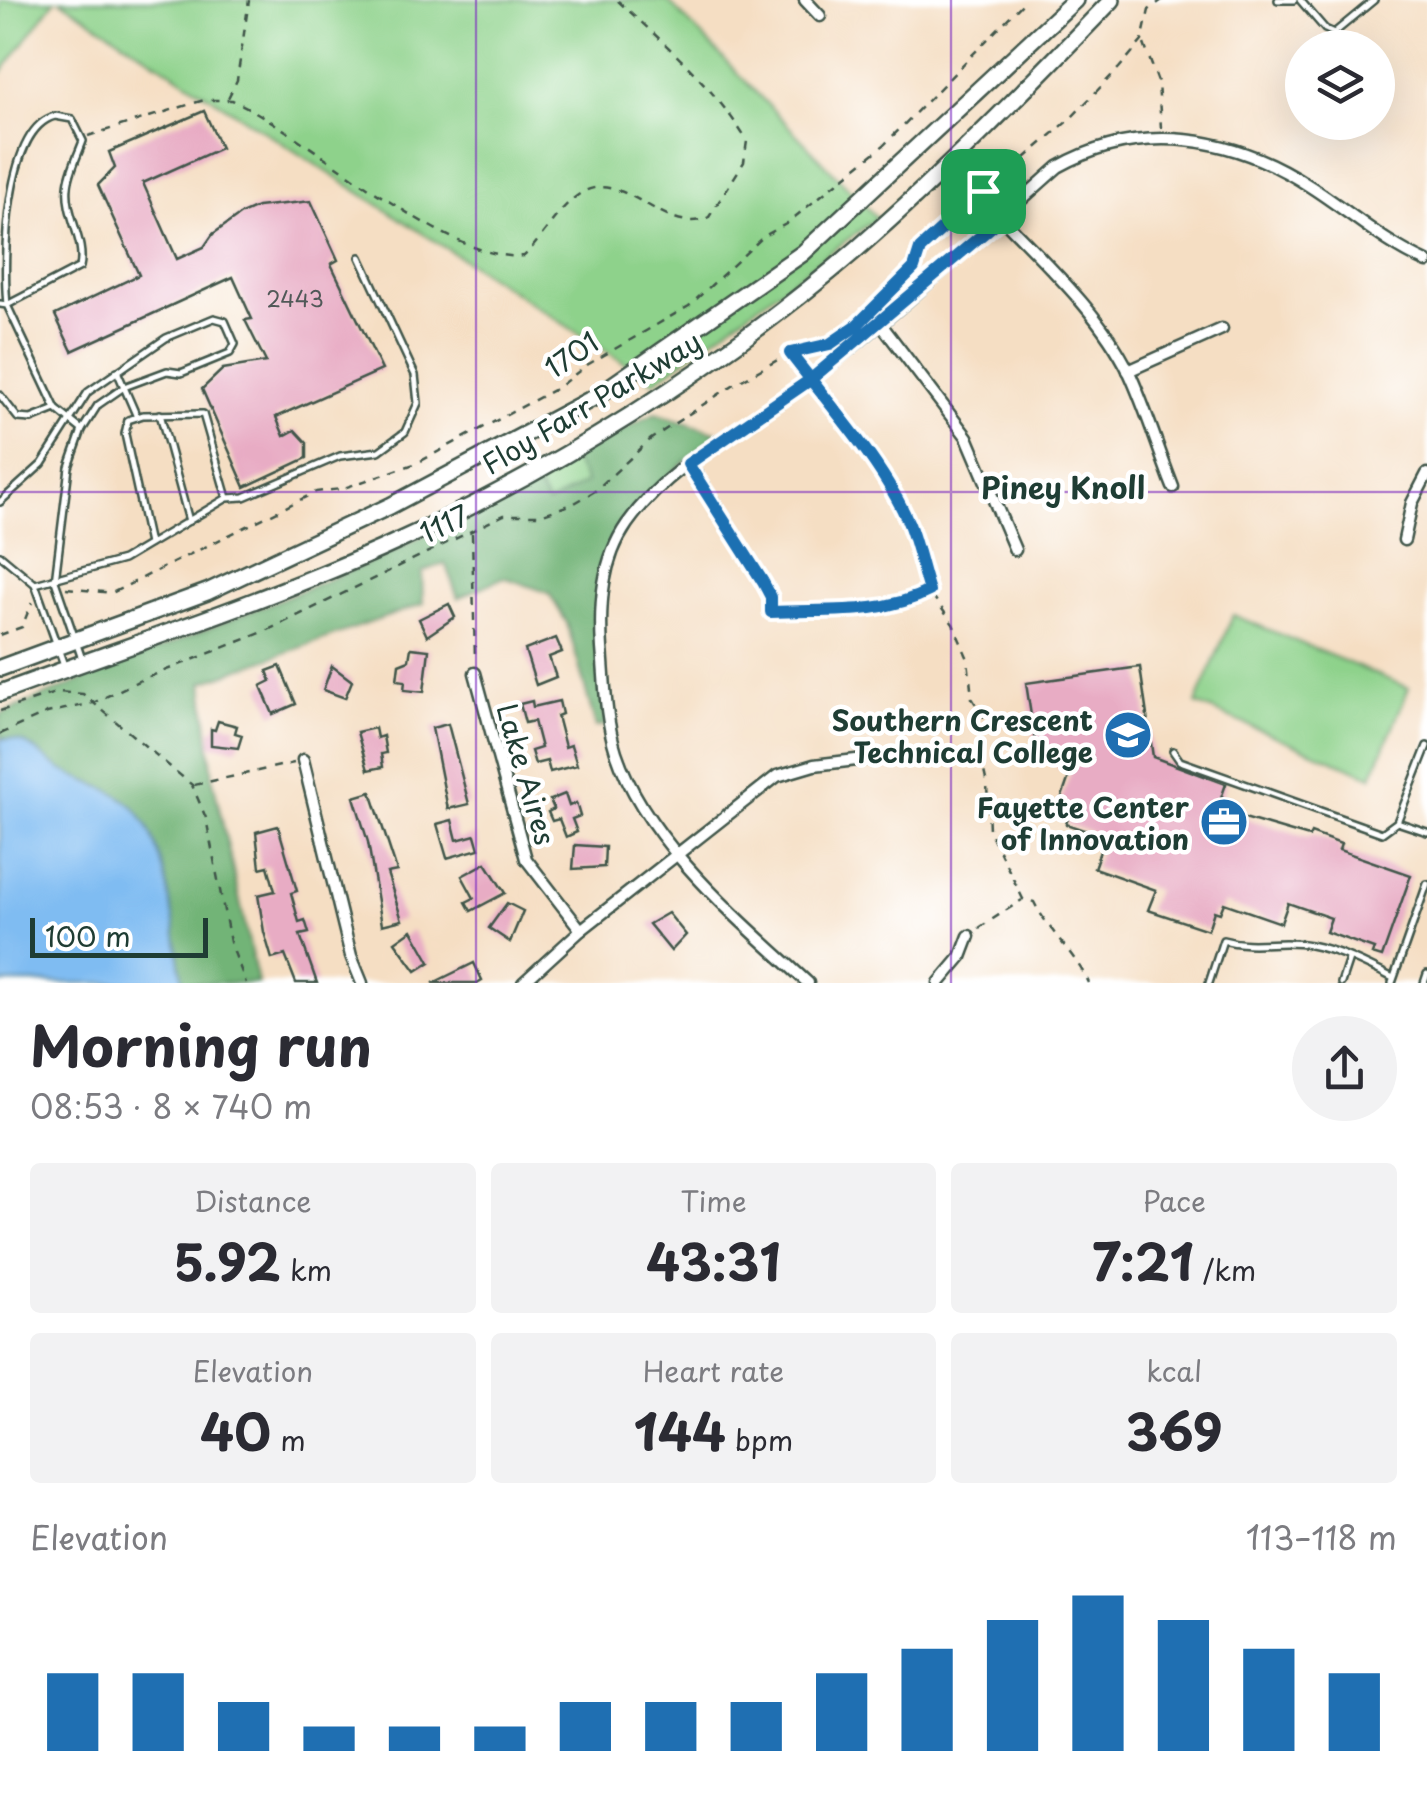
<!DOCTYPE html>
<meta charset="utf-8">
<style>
:root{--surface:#fff;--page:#f2f2f3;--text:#2b2b33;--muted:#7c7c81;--accent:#1f6fb2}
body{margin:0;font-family:"Playpen Sans",sans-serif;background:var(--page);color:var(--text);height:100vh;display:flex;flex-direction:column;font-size:38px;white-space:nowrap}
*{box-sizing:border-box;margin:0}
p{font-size:32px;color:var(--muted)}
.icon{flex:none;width:55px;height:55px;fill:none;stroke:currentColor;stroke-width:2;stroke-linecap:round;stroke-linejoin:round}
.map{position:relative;height:983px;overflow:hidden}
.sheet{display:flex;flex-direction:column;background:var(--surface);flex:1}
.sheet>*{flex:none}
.tools{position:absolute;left:1285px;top:30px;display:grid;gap:20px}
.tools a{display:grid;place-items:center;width:110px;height:110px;border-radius:50%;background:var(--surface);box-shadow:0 10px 40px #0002;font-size:50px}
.scale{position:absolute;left:30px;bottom:25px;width:178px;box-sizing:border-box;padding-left:10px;border:5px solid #1f3d34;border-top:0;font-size:28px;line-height:35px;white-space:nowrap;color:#1f3d34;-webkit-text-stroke:8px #fff;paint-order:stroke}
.pin{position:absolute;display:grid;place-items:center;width:85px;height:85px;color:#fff;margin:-42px;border-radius:20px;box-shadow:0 5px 15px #0006}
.round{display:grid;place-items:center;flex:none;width:105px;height:105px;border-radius:52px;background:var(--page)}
.summary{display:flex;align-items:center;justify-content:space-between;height:170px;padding:0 30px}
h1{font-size:55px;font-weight:700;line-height:75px}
.figures{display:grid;grid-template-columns:repeat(3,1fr);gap:15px;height:170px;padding:10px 30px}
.figures div{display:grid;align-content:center;border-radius:10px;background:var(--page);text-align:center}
.figures b{font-size:50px;font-weight:700}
.figures small{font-size:28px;font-weight:400}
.figures p{font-size:28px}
.chart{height:280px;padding:20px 30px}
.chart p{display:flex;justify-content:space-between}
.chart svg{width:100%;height:180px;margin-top:10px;stroke:var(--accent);stroke-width:6}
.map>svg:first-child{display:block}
.green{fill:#8ed28b;stroke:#568860;stroke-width:2.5}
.forest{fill:#72b477;stroke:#487856;stroke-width:2.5}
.water{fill:#7fbcf2;stroke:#4f7c93;stroke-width:2.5}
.building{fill:#e8acc4}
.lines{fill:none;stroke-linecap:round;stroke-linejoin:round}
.lane-casing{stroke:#3f5549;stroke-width:10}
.street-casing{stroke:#3f5549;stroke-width:15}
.primary-casing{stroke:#3f5549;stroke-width:20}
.path{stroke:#3f5549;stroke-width:2.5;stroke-dasharray:8 8;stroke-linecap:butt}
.lane{stroke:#fff;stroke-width:5}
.street{stroke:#fff;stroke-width:10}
.primary{stroke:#fff;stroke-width:15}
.route-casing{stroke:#fff;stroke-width:20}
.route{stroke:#1f6fb2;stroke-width:12}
.grid{fill:none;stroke:#7b2cbf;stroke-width:2.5;stroke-opacity:0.55}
.labels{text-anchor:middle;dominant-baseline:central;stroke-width:9;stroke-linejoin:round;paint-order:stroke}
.number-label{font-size:22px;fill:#515958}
.street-label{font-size:28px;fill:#1f3d34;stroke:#fff}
.poi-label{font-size:28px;font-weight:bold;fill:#1f3d34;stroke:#fff;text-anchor:end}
.neighbourhood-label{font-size:30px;font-weight:bold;fill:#1f3d34;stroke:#fff}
</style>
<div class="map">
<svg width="1427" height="983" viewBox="0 0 1427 983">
<rect width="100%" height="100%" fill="#fff"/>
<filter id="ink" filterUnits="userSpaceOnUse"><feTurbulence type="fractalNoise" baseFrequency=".01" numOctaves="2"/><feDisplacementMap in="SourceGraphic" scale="20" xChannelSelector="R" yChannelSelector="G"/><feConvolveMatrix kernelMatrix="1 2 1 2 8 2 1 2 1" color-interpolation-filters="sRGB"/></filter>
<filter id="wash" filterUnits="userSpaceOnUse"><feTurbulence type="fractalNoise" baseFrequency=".0048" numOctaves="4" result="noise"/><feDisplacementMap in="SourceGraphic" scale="40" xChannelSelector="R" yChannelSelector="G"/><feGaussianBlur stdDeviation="2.25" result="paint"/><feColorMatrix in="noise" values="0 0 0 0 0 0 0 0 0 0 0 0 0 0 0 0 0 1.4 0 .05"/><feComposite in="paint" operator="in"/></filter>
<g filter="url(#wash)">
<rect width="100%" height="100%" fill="#f5dec3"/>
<g class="green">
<polygon points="0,0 55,0 0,75"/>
<polygon points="60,0 667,0 877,218 654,382"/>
<polygon points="571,456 586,483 547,504 533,479"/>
<polygon points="1233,615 1409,688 1372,776 1196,704"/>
</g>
<path class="forest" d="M655 413 718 433C681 466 637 498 612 543 589 587 602 677 606 726L596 727 567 623 549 593 504 577 458 598 445 563 422 572 423 604 203 682 213 780 258 983H172L0 733V714L378 559 533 479 548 504 586 483 571 456Z"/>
<path class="water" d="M0 739C26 736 39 755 59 768 81 782 107 785 128 802 167 831 175 936 183 983H0Z"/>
<g id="blocks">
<g class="building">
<polygon points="204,111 221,148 143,183 177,259 204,247 213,234 241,214 257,207 311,201 338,260 331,264 382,370 276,417 284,436 295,430 307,443 307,458 245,487 202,389 223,369 266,362 245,320 252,319 233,277 72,351 55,315 139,275 98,185 115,168 109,152"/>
<polygon points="449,604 455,617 427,636 419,619"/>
<polygon points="556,638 562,652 549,657 556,677 536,685 525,650"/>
<polygon points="411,648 429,650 424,692 404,690 405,681 397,680 399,664 409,660"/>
<polygon points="280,666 296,704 273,714 261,686 271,681 267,671"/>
<polygon points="332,666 352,681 345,698 323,690"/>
<polygon points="1140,667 1153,757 1226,784 1217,810 1309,837 1311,833 1341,844 1339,850 1411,875 1382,957 1372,954 1374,949 1326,932 1331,918 1288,903 1281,923 1224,903 1220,913 1214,911 1208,930 1148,910 1156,890 1094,868 1105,837 1066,824 1068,818 1056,814 1071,771 1057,767 1055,758 1038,761 1026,683"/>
<polygon points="532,701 533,707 559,701 562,714 557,716 565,747 571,745 577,765 550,772 547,761 535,764 531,751 541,748 534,721 525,723 520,704"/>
<polygon points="218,721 237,726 235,733 242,735 238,748 211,745 211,729 215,730"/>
<polygon points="448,724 469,804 448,809 432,728"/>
<polygon points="375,728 377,738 383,736 386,753 381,754 383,767 368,770 357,732"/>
<polygon points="371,792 397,871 387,873 402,920 382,925 368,842 354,797"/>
<polygon points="565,794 569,806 576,803 580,816 572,819 577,832 566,837 559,819 552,821 548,812 554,809 550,800"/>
<polygon points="452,820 457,840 475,835 479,849 447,858 437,824"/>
<polygon points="278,826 297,891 291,893 299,922 305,920 309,933 300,935 317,983 296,983 285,955 272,959 264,932 258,895 275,891 268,866 260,868 256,832"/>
<polygon points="575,845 605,847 604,867 573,869"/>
<polygon points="486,863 505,893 471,911 466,902 474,898 462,876"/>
<polygon points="507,903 523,911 510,942 489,928"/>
<polygon points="668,913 686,935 671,951 649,924"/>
<polygon points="412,930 430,962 416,971 395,942"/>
<polygon points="474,963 482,980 477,983 433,983"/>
</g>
</g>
</g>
<g filter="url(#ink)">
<use href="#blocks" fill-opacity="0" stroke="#3f5549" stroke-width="2.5"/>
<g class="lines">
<g class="lane-casing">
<g id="lane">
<polyline points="1278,0 1294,0"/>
<polyline points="1300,0 1325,29 1334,33 1374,0"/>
<path d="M55 116 72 119 83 141C78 155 69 172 68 187 65 215 86 241 80 267L7 305C3 264 4 129 55 116Z"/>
<polyline points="0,304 7,305 56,409 82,430"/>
<polyline points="117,371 137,417"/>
<polyline points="0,395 18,418 31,419 56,409"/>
<polyline points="160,414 189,521"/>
<polyline points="0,502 42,464 88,392 166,338 214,318 225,321 235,344 230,353 181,373 167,371 124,387 98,405 82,430 69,467 55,581 82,659"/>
<polyline points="149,544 125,434 128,420 143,415 203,414 227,498"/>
<polyline points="0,555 35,584 64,665"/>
<polyline points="35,584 123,560 227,498 244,497 340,456 379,451 405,432 418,403 415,375 360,257"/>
<polyline points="1173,751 1180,761 1382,833 1397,822 1427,746"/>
<polyline points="1397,822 1427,832"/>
<path d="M1209 983 1223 940C1254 949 1280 939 1310 945 1338 950 1368 965 1393 978"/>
<polyline points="1341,983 1349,959"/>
<polyline points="1392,983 1427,884"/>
<polyline points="1424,983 1427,974"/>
</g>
</g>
<g class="street-casing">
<g id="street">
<polyline points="805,0 820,16"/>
<path d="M1002 218C1046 264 1100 313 1129 372 1146 409 1158 449 1173 487"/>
<polyline points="880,323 967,437 1015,550"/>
<polyline points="1128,371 1222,329"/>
<polyline points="689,463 763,582 771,597 771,612"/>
<polyline points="1404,540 1412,503 1427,474"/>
<polyline points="475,673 526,859 581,930"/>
<polyline points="303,760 351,956 362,983"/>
<polyline points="523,983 581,930 777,776 814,765 898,755"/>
<path d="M808 983C740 920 646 843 616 752 605 718 605 683 602 648 599 605 602 560 627 524 672 460 750 426 811 379 897 314 977 239 1058 167 1141 120 1234 136 1311 187 1350 212 1384 243 1427 262"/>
<polyline points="939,983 961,957 969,936"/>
</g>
</g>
<g class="primary-casing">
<g id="primary">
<polyline points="0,668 207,592 390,506 597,396 803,253 1075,0"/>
<path d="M0 693C127 646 257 604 381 549 548 475 720 367 858 248 947 170 1030 85 1112 0"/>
</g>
</g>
<g class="path">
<polyline points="1144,44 1158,82 1161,128"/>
<polyline points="228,98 237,80 249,0"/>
<path d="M88 136 204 100H232C306 132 446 264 524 256 544 237 558 206 583 192 625 169 666 238 709 217L744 162 747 141C715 87 663 42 617 0"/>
<polyline points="984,192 995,205"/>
<polyline points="792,356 802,369"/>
<path d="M816 388 880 470 898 502 929 591 953 624 968 659 972 698 985 719 980 754 987 784 989 830 1023 899 1034 902C1049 932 1074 952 1089 983"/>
<polyline points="472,533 475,660"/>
<polyline points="66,588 112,593 316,492 341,489 417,463 557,388 587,365 689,306 764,236 786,224 884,145 1026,0"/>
<path d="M784 611C833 608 884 615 928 591"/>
<polyline points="0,635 22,627 32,602"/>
<polyline points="0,711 58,692 83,694 192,785 206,818 230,942 246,983"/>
<polyline points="0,734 47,713 93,703 136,682 266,631 504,515 540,515 573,504 595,491 651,439 733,385 790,353 830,343 881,305 914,268 920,249 1070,119 1119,68 1142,41 1149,10 1162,0"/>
<polyline points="194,785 294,763"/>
<polyline points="979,928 1022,900"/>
</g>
<use href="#lane" class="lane"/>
<use href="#street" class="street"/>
<use href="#primary" class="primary"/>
</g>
</g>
<g class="lines" filter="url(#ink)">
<g class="route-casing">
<path id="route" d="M983 191 920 249 914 268 856 326 830 344 790 353C828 403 886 467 909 524 917 545 922 569 929 591 881 616 824 609 771 612V597L763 582 688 464 810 380 1002 218 1004 215 983 191"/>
</g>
<use href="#route" class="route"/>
</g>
<path class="grid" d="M476 0V983M951 0V983M0 492H1427"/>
<defs>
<g id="university-disc" transform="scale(2.5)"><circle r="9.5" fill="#1f6fb2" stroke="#fff"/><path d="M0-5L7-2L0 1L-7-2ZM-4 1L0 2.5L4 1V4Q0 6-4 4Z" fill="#fff"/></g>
<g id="office-disc" transform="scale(2.5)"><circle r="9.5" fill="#1f6fb2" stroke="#fff"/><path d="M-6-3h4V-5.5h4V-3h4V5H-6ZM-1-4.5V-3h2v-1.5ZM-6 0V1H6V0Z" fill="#fff"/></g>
</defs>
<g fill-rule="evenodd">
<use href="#university-disc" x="1128" y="735"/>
<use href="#office-disc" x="1224" y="822"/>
</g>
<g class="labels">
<g class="number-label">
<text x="295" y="297">2443</text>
</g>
<g class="street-label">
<text transform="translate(571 354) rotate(-34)">1701</text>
<text transform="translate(591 402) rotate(-31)">Floy Farr Parkway</text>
<text transform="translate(444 523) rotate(-25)">1117</text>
<text transform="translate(527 774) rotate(74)">Lake Aires</text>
</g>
<g class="poi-label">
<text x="1093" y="719">Southern Crescent<tspan x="1093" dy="32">Technical College</tspan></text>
<text x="1189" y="806">Fayette Center<tspan x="1189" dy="32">of Innovation</tspan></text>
</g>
<g class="neighbourhood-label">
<text x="1063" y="486">Piney Knoll</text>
</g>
</g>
</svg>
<div class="tools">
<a><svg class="icon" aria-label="layers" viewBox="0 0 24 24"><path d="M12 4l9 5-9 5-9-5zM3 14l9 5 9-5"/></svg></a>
</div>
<div class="scale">100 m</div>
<div class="pin" style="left:983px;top:191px;background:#1e9e55"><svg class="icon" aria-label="arrive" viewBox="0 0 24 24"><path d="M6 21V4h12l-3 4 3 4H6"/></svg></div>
</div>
<section class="sheet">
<div class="summary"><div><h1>Morning run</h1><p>08:53 · 8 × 740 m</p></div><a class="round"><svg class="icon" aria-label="share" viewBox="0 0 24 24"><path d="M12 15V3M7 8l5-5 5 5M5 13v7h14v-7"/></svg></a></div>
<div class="figures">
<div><p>Distance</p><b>5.92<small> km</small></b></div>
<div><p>Time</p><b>43:31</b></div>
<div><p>Pace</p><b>7:21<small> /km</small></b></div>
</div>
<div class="figures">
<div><p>Elevation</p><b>40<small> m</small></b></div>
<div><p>Heart rate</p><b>144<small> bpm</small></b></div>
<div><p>kcal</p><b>369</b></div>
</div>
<div class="chart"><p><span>Elevation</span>113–118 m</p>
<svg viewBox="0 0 160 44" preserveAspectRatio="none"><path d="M5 44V25M15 44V25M25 44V32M35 44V38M45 44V38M55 44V38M65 44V32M75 44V32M85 44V32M95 44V25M105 44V19M115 44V12M125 44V6M135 44V12M145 44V19M155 44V25"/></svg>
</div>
</section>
